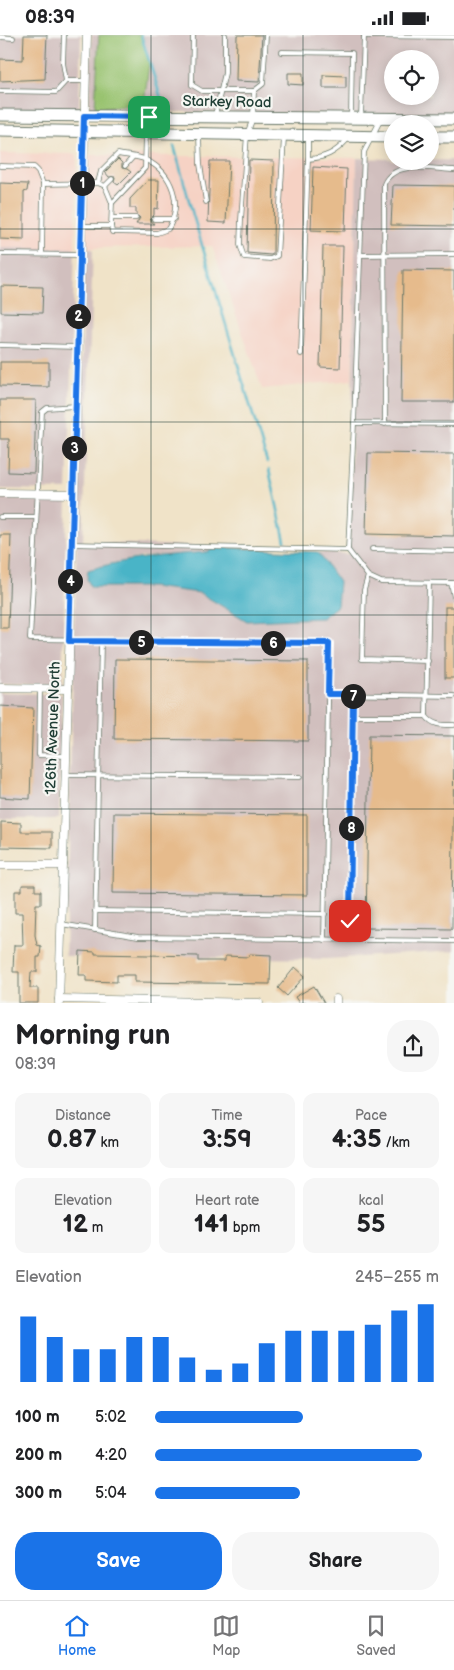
<!DOCTYPE html>
<meta charset="utf-8">
<style>
:root{--surface:#fff;--page:#f6f6f6;--text:#202124;--muted:#757577;--line:#e0e0e0;--accent:#1a73e8}
body{margin:0;font-family:"Balsamiq Sans",sans-serif;background:var(--page);color:var(--text);height:100vh;display:flex;flex-direction:column;font-size:19px;white-space:nowrap}
*{box-sizing:border-box;margin:0}
p{font-size:16px;color:var(--muted)}
.icon{flex:none;width:28px;height:28px;fill:none;stroke:currentColor;stroke-width:2;stroke-linecap:round;stroke-linejoin:round}
.map{position:relative;height:968px;overflow:hidden}
.details{display:flex;flex-direction:column;background:var(--surface);flex:1}
.details>*{flex:none}
.controls{position:absolute;left:384px;top:15px;display:grid;gap:10px}
.controls a{display:grid;place-items:center;width:55px;height:55px;border-radius:50%;background:var(--surface);box-shadow:0 2px 12px #0003;font-size:25px}
.pin{position:absolute;display:grid;place-items:center;width:42px;height:42px;color:#fff;margin:-21px;border-radius:10px;box-shadow:0 2px 8px #0006}
.km{position:absolute;width:25px;height:25px;margin:-12px;border-radius:50%;background:#222;color:#fff;font-size:14px;line-height:25px;text-align:center}
.round{display:grid;place-items:center;flex:none;width:52px;height:52px;border-radius:20px;background:var(--page)}
.overview{display:flex;align-items:center;justify-content:space-between;height:85px;padding:0 15px}
h1{font-size:28px;font-weight:700;line-height:38px}
.metrics{display:grid;grid-template-columns:repeat(3,1fr);gap:8px;height:85px;padding:5px 15px}
.metrics div{display:grid;align-content:center;border-radius:12px;background:var(--page);text-align:center}
.metrics b{font-size:25px;font-weight:700}
.metrics small{font-size:14px;font-weight:400}
.metrics p{font-size:14px}
.chart{height:140px;padding:10px 15px}
.chart p{display:flex;justify-content:space-between}
.chart svg{width:100%;height:90px;margin-top:5px;stroke:var(--accent);stroke-width:6}
.cta{display:flex;gap:10px;margin-top:auto;padding:10px 15px}
.cta a{flex:1;height:58px;border-radius:20px;background:var(--accent);color:#fff;font-size:20px;font-weight:700;line-height:58px;text-align:center}
.cta a+a{background:var(--page);color:var(--text)}
ul{padding:0 15px;list-style:none;font-size:16px}
li{display:grid;grid-template-columns:80px 60px 1fr;align-items:center;height:38px}
li i{height:12px;border-radius:6px;background:var(--accent)}
.status{display:flex;justify-content:space-between;align-items:center;height:35px;padding:0 25px;background:var(--surface);direction:ltr}
.status svg{height:14px;fill:currentColor}
.tabs{display:flex;justify-content:space-around;align-items:center;height:70px;border-top:1px solid var(--line);background:var(--surface);font-size:14px;color:var(--muted)}
.tabs a{display:grid;justify-items:center;gap:2px}
.tabs .on{color:var(--accent)}
.map>svg:first-child{display:block}
.built{fill:#f6d2c4}
.industrial{fill:#d1bfbe;fill-rule:evenodd}
.green{fill:#99c36f;stroke:#5c8052}
.water{fill:#4ab4c7;stroke:#34787e}
.lines{fill:none;stroke-linecap:round;stroke-linejoin:round}
.stream{stroke:#4ab4c7;stroke-width:2.5}
.building{fill:#e6bb8c}
.service-casing{stroke:#687768;stroke-width:5.5}
.minor-casing{stroke:#687768;stroke-width:9}
.secondary-casing{stroke:#687768;stroke-width:13}
.service{stroke:#fff;stroke-width:4}
.minor{stroke:#fff;stroke-width:8}
.secondary{stroke:#fff;stroke-width:11}
.route-casing{stroke:#fff;stroke-width:10}
.route{stroke:#1a73e8;stroke-width:6}
.grid{fill:none;stroke:#1f3d34;stroke-width:1;stroke-opacity:0.55}
.labels{text-anchor:middle;dominant-baseline:central;stroke-width:4.5;stroke-linejoin:round;paint-order:stroke}
.street-label{font-size:15px;fill:#1f3d34;stroke:#f6f6f2}
</style>
<div class="status"><b>08:39</b><svg viewBox="0 0 49 12"><path d="M0 12V9h3v3zM5 12V6h3v6zM10 12V3h3v9zM15 12V0h3v12zM26 1h20v11H26zM47 4h2v5h-2z"/></svg></div>
<div class="map">
<svg width="454" height="968" viewBox="0 0 454 968">
<rect width="100%" height="100%" fill="#f6f6f2"/>
<filter id="ink" filterUnits="userSpaceOnUse"><feTurbulence type="fractalNoise" baseFrequency=".02" numOctaves="2"/><feDisplacementMap in="SourceGraphic" scale="10" xChannelSelector="R" yChannelSelector="G"/><feConvolveMatrix kernelMatrix="1 2 1 2 8 2 1 2 1" color-interpolation-filters="sRGB"/></filter>
<filter id="wash" filterUnits="userSpaceOnUse"><feTurbulence type="fractalNoise" baseFrequency=".0096" numOctaves="4" result="noise"/><feDisplacementMap in="SourceGraphic" scale="20" xChannelSelector="R" yChannelSelector="G"/><feGaussianBlur stdDeviation="1.12" result="paint"/><feColorMatrix in="noise" values="0 0 0 0 0 0 0 0 0 0 0 0 0 0 0 0 0 1.4 0 .05"/><feComposite in="paint" operator="in"/></filter>
<g filter="url(#wash)">
<rect width="100%" height="100%" fill="#f0e3c8"/>
<g class="built">
<polygon points="0,118 77,119 75,213 0,213"/>
<polygon points="88,120 357,123 352,345 262,354 212,211 85,213"/>
</g>
<g class="industrial">
<polygon points="0,0 81,0 79,76 0,74"/>
<path d="M92 0H99L95 72 149 29 142 0H454V80L89 76ZM392 24H430V61H392Z"/>
<polygon points="357,123 392,124 392,126 454,125 454,916 326,924 65,921 85,213 93,214 83,507 215,512 208,517 143,522 108,529 88,535 87,544 200,558 247,586 322,583 339,547 318,517 349,519"/>
<polygon points="0,213 75,213 67,455 0,454"/>
<polygon points="0,463 67,464 62,650 0,649"/>
<polygon points="0,658 62,659 59,784 0,784"/>
</g>
<polygon class="green" points="99,0 142,0 149,29 144,69 95,73"/>
<path class="water" d="M215 512 318 517 339 547 337 571 322 583 247 586 200 558 152 552H91L87 544 88 535C128 523 167 520 208 517Z"/>
<g class="lines">
<g class="stream">
<polyline points="141,0 164,73"/>
<polyline points="174,111 193,180 267,427"/>
<polyline points="269,435 285,506"/>
</g>
</g>
<g id="blocks">
<g class="building">
<polygon points="24,0 47,0 45,44 0,46 0,24 23,25"/>
<polygon points="237,0 262,0 259,47 236,46"/>
<polygon points="288,38 303,38 303,50 288,49"/>
<polygon points="323,40 346,41 346,53 323,53"/>
<polygon points="118,124 122,128 122,133 127,134 131,137 118,150 114,147 115,142 109,142 105,137"/>
<polygon points="249,125 274,126 273,219 271,220 247,218"/>
<polygon points="210,126 229,126 226,188 208,187"/>
<polygon points="313,132 347,134 345,196 311,195"/>
<polygon points="148,145 159,145 158,174 154,173 154,180 150,184 154,189 136,189 140,183 136,179 136,173 130,173 130,164"/>
<polygon points="0,148 28,149 27,156 24,157 24,205 0,204"/>
<polygon points="393,150 454,151 454,191 391,190"/>
<polygon points="323,211 343,211 340,333 320,332"/>
<polygon points="403,235 454,236 454,367 401,367"/>
<polygon points="1,251 43,252 42,278 1,277"/>
<polygon points="0,327 49,327 49,352 0,351"/>
<polygon points="0,365 36,365 34,438 8,437 9,404 0,404"/>
<polygon points="368,418 454,419 454,501 366,499"/>
<polygon points="0,500 11,500 8,593 0,593"/>
<rect x="445" y="572" width="9" height="71"/>
<polygon points="115,624 308,626 308,706 114,704"/>
<polygon points="0,671 33,673 30,764 0,762"/>
<polygon points="369,700 454,701 452,894 366,893"/>
<polygon points="114,778 307,780 307,860 113,858"/>
<polygon points="1,787 21,788 21,797 52,797 52,813 1,812"/>
<polygon points="22,850 35,850 35,856 41,856 41,869 36,869 35,900 37,910 41,911 40,922 37,922 37,937 31,937 30,953 38,953 38,968 19,968 19,937 13,937 14,910 23,910 22,878 15,878 15,856 22,856"/>
<polygon points="80,916 95,917 95,919 198,921 198,926 225,926 225,921 249,922 250,919 271,920 270,949 135,947 135,940 117,940 117,947 86,946 86,940 79,940"/>
<polygon points="295,932 305,941 287,961 278,953"/>
<polygon points="314,951 324,968 299,968 295,962"/>
</g>
</g>
</g>
<g filter="url(#ink)">
<use href="#blocks" fill-opacity="0" stroke="#687768" stroke-width="1"/>
<g class="lines">
<g class="service-casing">
<g id="service">
<polyline points="64,0 63,28 66,46"/>
<polyline points="193,0 192,50 202,56 254,56"/>
<polyline points="266,0 263,49 254,56 253,83 247,99 241,185 240,210 244,222 270,224 277,221 284,102"/>
<polyline points="364,1 454,2"/>
<polyline points="0,2 13,3"/>
<polyline points="282,17 352,18 351,81"/>
<polyline points="0,56 56,57 66,46 85,46"/>
<polyline points="215,80 225,38 225,0"/>
<polyline points="361,81 364,1"/>
<polyline points="380,86 364,117 354,388 454,389"/>
<polyline points="199,101 200,129 206,167"/>
<path d="M308 102V124C325 123 335 118 347 105"/>
<polyline points="0,131 34,132 38,136 43,149 98,148 105,151 112,168 111,191 81,191"/>
<polyline points="125,131 133,122"/>
<path d="M98 148 101 136 118 119C127 121 138 121 146 125 173 138 183 169 168 194L157 198 112 197 111 191"/>
<polyline points="105,151 112,144"/>
<polyline points="112,168 145,133 146,98"/>
<polyline points="112,183 136,183"/>
<polyline points="154,184 174,184"/>
<polyline points="0,219 80,220"/>
<polyline points="42,219 43,149"/>
<polyline points="360,220 454,219"/>
<polyline points="0,310 77,312"/>
<polyline points="301,319 308,124"/>
<polyline points="75,371 47,373 42,377 30,604 329,608 324,905"/>
<path d="M385 389 384 149C394 125 432 134 454 135"/>
<polyline points="0,482 36,482"/>
<polyline points="71,509 348,515 354,388"/>
<polyline points="372,514 454,516"/>
<polyline points="348,515 368,541 381,547 454,548"/>
<polyline points="368,541 364,555 362,624 428,626"/>
<path d="M429 548 426 681C433 691 443 690 454 690"/>
<polyline points="451,548 454,562"/>
<polyline points="40,654 39,720 66,721"/>
<polyline points="328,659 454,661"/>
<polyline points="353,681 426,681"/>
<polyline points="65,740 300,742"/>
<polyline points="95,876 325,879"/>
<polyline points="61,889 138,902 454,906"/>
<polyline points="95,895 101,607"/>
<polyline points="349,905 353,659"/>
</g>
</g>
<g class="minor-casing">
<g id="minor">
<polyline points="0,458 73,459"/>
<polyline points="0,653 68,654"/>
<polyline points="0,830 63,830"/>
<polyline points="59,964 259,968"/>
<polyline points="59,968 87,0"/>
<polyline points="336,968 336,964"/>
</g>
</g>
<g class="secondary-casing">
<g id="secondary">
<polyline points="0,80 454,84"/>
<polyline points="0,95 392,102"/>
<polyline points="430,102 454,102"/>
</g>
</g>
<use href="#service" class="service"/>
<use href="#minor" class="minor"/>
<use href="#secondary" class="secondary"/>
</g>
</g>
<g class="lines" filter="url(#ink)">
<g class="route-casing">
<polyline id="route" points="149,82 84,81 69,606 329,608 328,659 353,659 350,886"/>
</g>
<use href="#route" class="route"/>
</g>
<path class="grid" d="M151 0V968M303 0V968M0 194H454M0 387H454M0 580H454M0 774H454"/>
<g class="labels">
<g class="street-label">
<text transform="translate(227 67) rotate(1)">Starkey Road</text>
<text transform="translate(53 693) rotate(-88)">126th Avenue North</text>
</g>
</g>
</svg>
<div class="controls">
<a><svg class="icon" aria-label="locate" viewBox="0 0 24 24"><circle cx="12" cy="12" r="6"/><path d="M12 2v4M12 18v4M2 12h4M18 12h4"/></svg></a>
<a><svg class="icon" aria-label="layers" viewBox="0 0 24 24"><path d="M12 4l9 5-9 5-9-5zM3 14l9 5 9-5"/></svg></a>
</div>
<div class="pin" style="left:149px;top:82px;background:#1e9e55"><svg class="icon" aria-label="arrive" viewBox="0 0 24 24"><path d="M6 21V4h12l-3 4 3 4H6"/></svg></div>
<div class="pin" style="left:350px;top:886px;background:#d93025"><svg class="icon" aria-label="check" viewBox="0 0 24 24"><path d="M5 12l5 5 9-10"/></svg></div>
<b class="km" style="left:82px;top:148px">1</b>
<b class="km" style="left:78px;top:281px">2</b>
<b class="km" style="left:74px;top:413px">3</b>
<b class="km" style="left:70px;top:546px">4</b>
<b class="km" style="left:141px;top:607px">5</b>
<b class="km" style="left:273px;top:608px">6</b>
<b class="km" style="left:353px;top:661px">7</b>
<b class="km" style="left:351px;top:793px">8</b>
</div>
<section class="details">
<div class="overview"><div><h1>Morning run</h1><p>08:39</p></div><a class="round"><svg class="icon" aria-label="share" viewBox="0 0 24 24"><path d="M12 15V3M7 8l5-5 5 5M5 13v7h14v-7"/></svg></a></div>
<div class="metrics">
<div><p>Distance</p><b>0.87<small> km</small></b></div>
<div><p>Time</p><b>3:59</b></div>
<div><p>Pace</p><b>4:35<small> /km</small></b></div>
</div>
<div class="metrics">
<div><p>Elevation</p><b>12<small> m</small></b></div>
<div><p>Heart rate</p><b>141<small> bpm</small></b></div>
<div><p>kcal</p><b>55</b></div>
</div>
<div class="chart"><p><span>Elevation</span>245–255 m</p>
<svg viewBox="0 0 160 44" preserveAspectRatio="none"><path d="M5 44V12M15 44V22M25 44V28M35 44V28M45 44V22M55 44V22M65 44V32M75 44V38M85 44V35M95 44V25M105 44V19M115 44V19M125 44V19M135 44V16M145 44V9M155 44V6"/></svg>
</div>
<ul>
<li><b>100 m</b>5:02<i style="width:52%"></i></li>
<li><b>200 m</b>4:20<i style="width:94%"></i></li>
<li><b>300 m</b>5:04<i style="width:51%"></i></li>
</ul>
<div class="cta"><a>Save</a><a>Share</a></div>
</section>
<nav class="tabs">
<a class="on"><svg class="icon" aria-label="home" viewBox="0 0 24 24"><path d="M3 11l9-7 9 7M6 9v11h12V9"/></svg>Home</a>
<a><svg class="icon" aria-label="map" viewBox="0 0 24 24"><path d="M3 6l6-2 6 2 6-2v14l-6 2-6-2-6 2zM9 4v14M15 6v14"/></svg>Map</a>
<a><svg class="icon" aria-label="saved" viewBox="0 0 24 24"><path d="M7 4h10v16l-5-4-5 4z"/></svg>Saved</a>
</nav>
